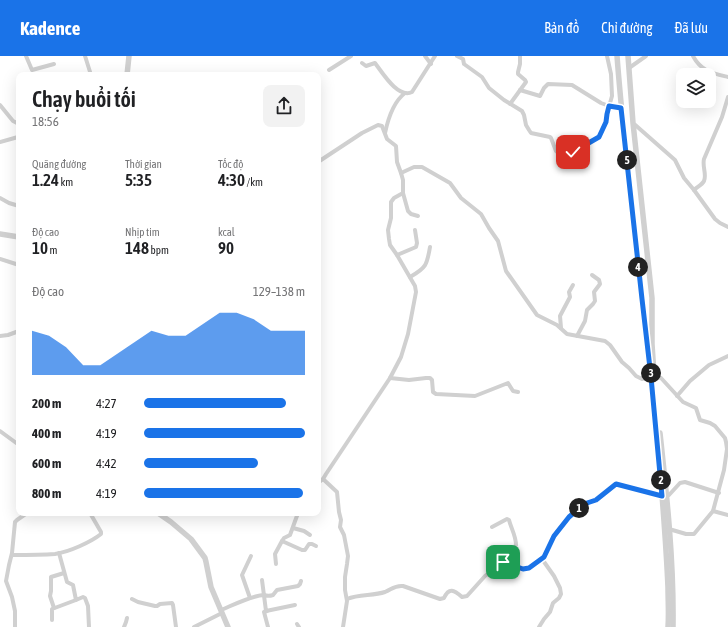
<!DOCTYPE html>
<html lang="vi">
<meta charset="utf-8">
<style>
:root{--surface:#fff;--page:#f2f2f2;--text:#202124;--muted:#757577;--accent:#1a73e8}
body{margin:0;font-family:"Asap Condensed",sans-serif;background:var(--page);color:var(--text);height:100vh;display:flex;flex-direction:column;font-size:15px;white-space:nowrap}
*{box-sizing:border-box;margin:0}
p{font-size:13px;color:var(--muted)}
.icon{flex:none;width:22px;height:22px;fill:none;stroke:currentColor;stroke-width:2;stroke-linecap:round;stroke-linejoin:round}
.map{position:relative;flex:1;overflow:hidden}
.side{position:absolute;left:16px;top:16px;width:305px;height:444px;display:flex;flex-direction:column;background:var(--surface);border-radius:8px;box-shadow:0 4px 16px #0002}
.side>*{flex:none}
.buttons{position:absolute;left:676px;top:12px;display:grid;gap:8px}
.buttons a{display:grid;place-items:center;width:40px;height:40px;border-radius:8px;background:var(--surface);box-shadow:0 4px 16px #0002;font-size:20px}
.pin{position:absolute;display:grid;place-items:center;width:34px;height:34px;color:#fff;margin:-17px;border-radius:8px;box-shadow:0 2px 6px #0006}
.km{position:absolute;width:20px;height:20px;margin:-10px;border-radius:50%;background:#222;color:#fff;font-size:11px;line-height:20px;text-align:center}
.round{display:grid;place-items:center;flex:none;width:42px;height:42px;border-radius:8px;background:var(--page)}
.overview{display:flex;align-items:center;justify-content:space-between;height:68px;padding:0 16px}
h1{font-size:22px;font-weight:600;line-height:30px}
.figures{display:grid;grid-template-columns:repeat(3,1fr);gap:6px;height:68px;padding:4px 16px}
.figures div{display:grid;align-content:center}
.figures b{font-size:17px;font-weight:600}
.figures small{font-size:11px;font-weight:400}
.figures p{font-size:11px}
.chart{height:112px;padding:8px 16px}
.chart p{display:flex;justify-content:space-between}
.chart svg{width:100%;height:72px;margin-top:4px;fill:var(--accent);opacity:.7}
ul{padding:0 16px;list-style:none;font-size:13px}
li{display:grid;grid-template-columns:64px 48px 1fr;align-items:center;height:30px}
li i{height:10px;border-radius:5px;background:var(--accent)}
header{display:flex;align-items:center;gap:24px;box-sizing:border-box;height:56px;padding:0 20px;background:var(--accent);color:#fff}
header strong{font-size:19px}
nav{display:flex;gap:22px;margin-inline-start:auto;font-size:14px}
.map>svg:first-child{display:block}
.lines{fill:none;stroke-linecap:round;stroke-linejoin:round}
.minor{stroke:#d0d0d0;stroke-width:4}
.tertiary{stroke:#d0d0d0;stroke-width:5.5}
.route-casing{stroke:#fff;stroke-width:8}
.route{stroke:#1a73e8;stroke-width:5}
</style>
<header>
<strong>Kadence</strong>
<nav><a>Bản đồ</a><a>Chỉ đường</a><a>Đã lưu</a></nav>
</header>
<div class="map">
<svg width="728" height="571" viewBox="0 0 728 571">
<rect width="100%" height="100%" fill="#fff"/>
<g class="lines">
<g class="minor">
<polyline points="26,0 32,14 54,8"/>
<polyline points="85,0 91,19"/>
<polyline points="425,0 431,8"/>
<polyline points="457,0 463,3 464,8 482,21 489,32 504,44 522,55 524,59 526,69 529,74 531,77 550,81 551,82 556,95 562,100 575,95 597,82 600,79 606,66 607,58 612,40 611,18 607,0"/>
<path d="M693 0C701 15 712 17 728 21"/>
<path d="M362 7 366 10 375 7C382 16 398 43 412 36L435 0"/>
<polyline points="629,12 646,0"/>
<polyline points="329,14 351,0"/>
<polyline points="520,34 540,40 544,32 548,28 572,29 601,47 609,50 621,52"/>
<polyline points="510,48 526,26 525,24 518,18 518,16 520,8 520,0"/>
<polyline points="0,49 13,65 17,67 19,69"/>
<polyline points="633,67 675,104 684,122 694,134 715,163 720,167 728,171"/>
<path d="M385 77C388 63 393 46 405 37"/>
<polyline points="0,86 18,81"/>
<polyline points="318,106 362,77 378,69 382,70 387,83 396,90 397,106 401,117 403,124 403,137 394,142 391,146 391,162 388,174 389,183 390,189 397,199 415,230 416,236 408,278 401,301 390,322 326,418 323,423 318,427"/>
<polyline points="401,117 414,111 422,111 450,127 461,142 481,158 489,172 498,185 506,215 537,259 557,269 567,278 605,285 610,289 622,306 629,312 636,320 642,323 654,320 661,322 683,346 696,352 700,364 710,367 715,370 725,382 726,386 727,393 724,414 713,455 694,478 686,478 669,473"/>
<path d="M694 134C697 131 702 129 704 125 707 119 702 110 704 103L722 61 728 41"/>
<polyline points="403,137 408,155 411,158 418,160"/>
<polyline points="0,142 9,147 19,150"/>
<polyline points="397,199 416,191 417,187 415,174"/>
<polyline points="0,203 19,209"/>
<path d="M410 221C426 212 427 209 430 191"/>
<polyline points="561,272 560,260 570,241 569,236 573,229"/>
<polyline points="0,280 8,279 19,275"/>
<polyline points="577,280 585,265 587,254 593,248 595,245 594,236 600,228 599,224 592,219"/>
<polyline points="390,322 409,324 426,322 430,322 432,324 433,336 436,338 475,340 508,327 513,335 518,336"/>
<polyline points="677,340 690,325 709,309 728,300"/>
<polyline points="0,375 19,389"/>
<polyline points="323,423 337,436 339,456 341,464 340,471 344,479 348,500 347,508 345,521 345,534 347,545 343,571"/>
<polyline points="713,455 728,459"/>
<polyline points="293,472 304,475 310,479"/>
<polyline points="282,485 302,494 305,494 309,488 312,488 316,490"/>
<polyline points="59,497 67,526 73,529 76,544 83,541 85,542 88,550 89,571"/>
<path d="M12 499C26 499 41 499 55 498 69 496 91 486 101 478V476L90 457"/>
<polyline points="503,506 523,513 529,512 544,501 554,480 569,461 576,455 581,449 596,444 616,428 662,440 669,439 680,427 685,426 719,437"/>
<polyline points="276,508 275,498 282,485 284,482 290,479 298,457"/>
<polyline points="262,524 266,555 295,549"/>
<polyline points="250,542 242,519 251,500"/>
<polyline points="132,543 138,546 155,550 157,550 160,548 172,547 173,549 176,571"/>
<path d="M347 543C359 538 373 540 385 536 392 533 395 529 403 530L440 543 444 542C449 531 454 534 462 541L467 540 485 520 503 506 516 489C516 480 511 472 509 464L507 463 492 471"/>
<polyline points="54,552 50,540 51,535 51,521 64,517"/>
<path d="M221 554C231 550 253 539 264 539 267 540 270 540 273 539L277 534 298 530 300 528 301 525"/>
<polyline points="267,555 264,556 268,571"/>
<polyline points="52,564 52,553 76,544"/>
<polyline points="297,568 299,571"/>
<polyline points="15,571 15,555 12,541 6,525 9,509 12,497 15,466 17,464 27,457"/>
<polyline points="124,571 126,566 127,562"/>
<polyline points="194,571 222,557"/>
<polyline points="539,571 544,563 550,556 553,547 559,542 561,538 560,532 554,520 542,503"/>
</g>
<g class="tertiary">
<path d="M617 0C627 130 646 260 658 390 662 437 666 484 668 532 668 545 669 558 668 571"/>
<polyline points="628,0 633,67 652,242 652,288 654,318"/>
<polyline points="127,19 129,0"/>
<polyline points="0,178 19,181"/>
<path d="M660 377C667 441 674 506 673 571"/>
<polyline points="158,457 171,466 191,483 205,502 206,506 211,531 228,571"/>
</g>
</g>
<g class="lines">
<g class="route-casing">
<polyline id="route" points="503,506 523,513 529,512 544,501 554,480 569,461 576,455 581,449 596,444 616,428 662,440 651,321 642,243 621,52 609,50 607,58 606,66 599,81 573,96"/>
</g>
<use href="#route" class="route"/>
</g>
</svg>
<div class="buttons">
<a><svg class="icon" aria-label="layers" viewBox="0 0 24 24"><path d="M12 4l9 5-9 5-9-5zM3 14l9 5 9-5"/></svg></a>
</div>
<div class="pin" style="left:503px;top:506px;background:#1e9e55"><svg class="icon" aria-label="arrive" viewBox="0 0 24 24"><path d="M6 21V4h12l-3 4 3 4H6"/></svg></div>
<div class="pin" style="left:573px;top:96px;background:#d93025"><svg class="icon" aria-label="check" viewBox="0 0 24 24"><path d="M5 12l5 5 9-10"/></svg></div>
<b class="km" style="left:579px;top:452px">1</b>
<b class="km" style="left:661px;top:424px">2</b>
<b class="km" style="left:651px;top:317px">3</b>
<b class="km" style="left:638px;top:211px">4</b>
<b class="km" style="left:627px;top:104px">5</b>
<section class="side">
<div class="overview"><div><h1>Chạy buổi tối</h1><p>18:56</p></div><a class="round"><svg class="icon" aria-label="share" viewBox="0 0 24 24"><path d="M12 15V3M7 8l5-5 5 5M5 13v7h14v-7"/></svg></a></div>
<div class="figures">
<div><p>Quãng đường</p><b>1.24<small> km</small></b></div>
<div><p>Thời gian</p><b>5:35</b></div>
<div><p>Tốc độ</p><b>4:30<small> /km</small></b></div>
</div>
<div class="figures">
<div><p>Độ cao</p><b>10<small> m</small></b></div>
<div><p>Nhịp tim</p><b>148<small> bpm</small></b></div>
<div><p>kcal</p><b>90</b></div>
</div>
<div class="chart"><p><span>Độ cao</span>129–138 m</p>
<svg viewBox="0 0 160 44" preserveAspectRatio="none"><path d="M0 44V17L10 20L20 27L30 38L40 38L50 31L60 24L70 17L80 20L90 20L100 13L110 6L120 6L130 10L140 17L150 17L160 17V44z"/></svg>
</div>
<ul>
<li><b>200 m</b>4:27<i style="width:88%"></i></li>
<li><b>400 m</b>4:19<i style="width:100%"></i></li>
<li><b>600 m</b>4:42<i style="width:71%"></i></li>
<li><b>800 m</b>4:19<i style="width:99%"></i></li>
</ul>
</section>
</div>
